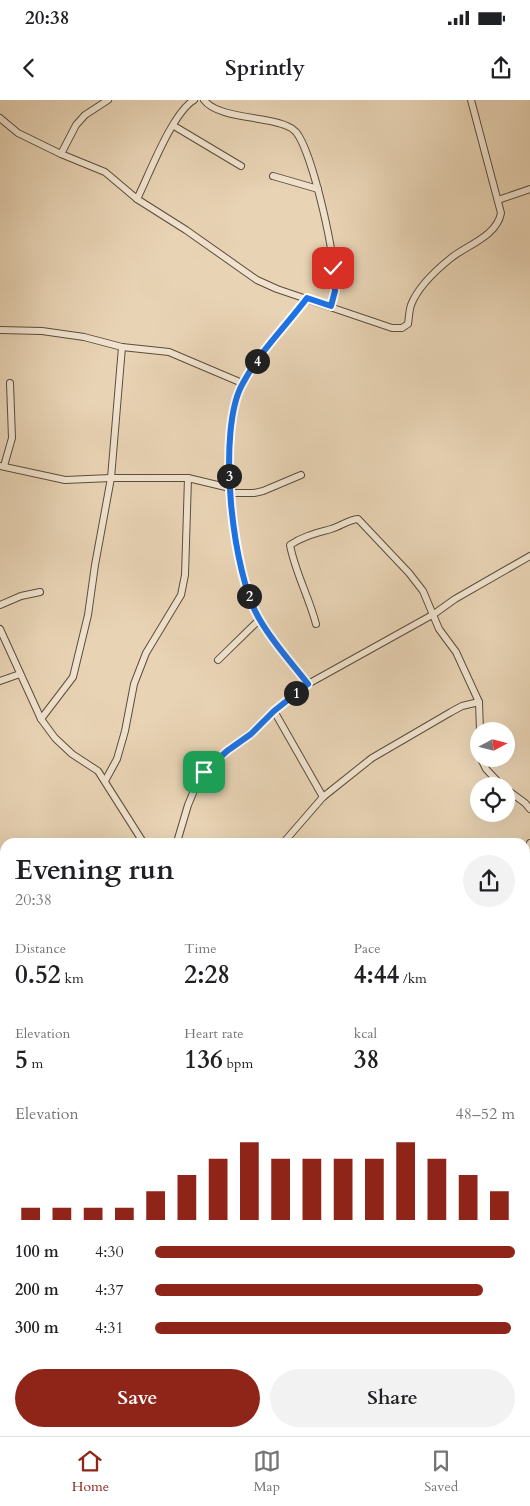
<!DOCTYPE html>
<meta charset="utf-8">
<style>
:root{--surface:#fff;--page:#f2f2f2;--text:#202124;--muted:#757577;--line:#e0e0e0;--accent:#8f2418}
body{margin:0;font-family:Cardo,serif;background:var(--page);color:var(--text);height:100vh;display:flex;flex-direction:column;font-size:19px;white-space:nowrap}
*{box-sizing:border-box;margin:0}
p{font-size:16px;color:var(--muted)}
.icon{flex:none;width:28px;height:28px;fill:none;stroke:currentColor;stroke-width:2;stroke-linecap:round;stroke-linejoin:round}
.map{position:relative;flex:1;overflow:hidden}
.sheet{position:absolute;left:0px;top:738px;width:530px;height:599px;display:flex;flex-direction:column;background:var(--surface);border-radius:15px 15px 0 0;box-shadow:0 5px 20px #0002}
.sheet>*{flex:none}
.needle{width:32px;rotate:83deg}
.controls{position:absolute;left:470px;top:622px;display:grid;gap:10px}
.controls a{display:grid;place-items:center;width:45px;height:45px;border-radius:50%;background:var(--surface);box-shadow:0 5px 20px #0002;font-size:25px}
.pin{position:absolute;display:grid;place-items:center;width:42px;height:42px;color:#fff;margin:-21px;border-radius:10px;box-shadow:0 2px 8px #0006}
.km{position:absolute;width:25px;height:25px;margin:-12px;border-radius:50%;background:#222;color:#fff;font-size:14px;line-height:25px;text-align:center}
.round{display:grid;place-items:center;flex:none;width:52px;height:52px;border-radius:26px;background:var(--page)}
.headline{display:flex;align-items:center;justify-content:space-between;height:85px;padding:0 15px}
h1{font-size:28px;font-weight:800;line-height:38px}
.stats{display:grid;grid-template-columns:repeat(3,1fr);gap:8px;height:85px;padding:5px 15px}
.stats div{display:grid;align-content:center}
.stats b{font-size:25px;font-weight:800}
.stats small{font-size:14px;font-weight:400}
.stats p{font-size:14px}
.chart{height:140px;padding:10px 15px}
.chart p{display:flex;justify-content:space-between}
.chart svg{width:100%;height:90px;margin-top:5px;stroke:var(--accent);stroke-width:6}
.primary-button{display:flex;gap:10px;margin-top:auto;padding:10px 15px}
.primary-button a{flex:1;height:58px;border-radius:30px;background:var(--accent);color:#fff;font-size:20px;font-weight:800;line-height:58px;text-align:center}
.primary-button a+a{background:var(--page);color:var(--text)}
ul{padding:0 15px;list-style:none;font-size:16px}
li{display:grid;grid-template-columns:80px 60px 1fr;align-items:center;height:38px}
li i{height:12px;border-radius:6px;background:var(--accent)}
.status{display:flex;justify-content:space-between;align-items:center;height:35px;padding:0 25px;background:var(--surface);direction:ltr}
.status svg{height:14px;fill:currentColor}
header{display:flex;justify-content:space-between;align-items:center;height:65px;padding:0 15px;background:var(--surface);font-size:22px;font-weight:800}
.tabs{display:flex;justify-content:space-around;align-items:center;height:70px;border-top:1px solid var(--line);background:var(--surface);font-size:14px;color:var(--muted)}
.tabs a{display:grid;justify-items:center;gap:2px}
.tabs .active{color:var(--accent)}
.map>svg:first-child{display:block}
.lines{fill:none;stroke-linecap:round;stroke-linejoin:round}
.street-casing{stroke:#5b4e3b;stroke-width:8}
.street{stroke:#f0e2ce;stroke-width:6}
.route-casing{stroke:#fff;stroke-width:10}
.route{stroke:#1a73e8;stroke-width:6}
</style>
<div class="status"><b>20:38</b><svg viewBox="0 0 49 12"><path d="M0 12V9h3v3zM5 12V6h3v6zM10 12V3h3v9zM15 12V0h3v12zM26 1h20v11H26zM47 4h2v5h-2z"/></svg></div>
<header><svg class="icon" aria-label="back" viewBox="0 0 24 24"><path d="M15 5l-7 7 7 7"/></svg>Sprintly<svg class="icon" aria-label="share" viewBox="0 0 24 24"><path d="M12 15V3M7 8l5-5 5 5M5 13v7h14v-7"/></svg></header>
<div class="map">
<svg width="530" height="1336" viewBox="0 0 530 1336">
<rect width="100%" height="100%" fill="#e8d3b4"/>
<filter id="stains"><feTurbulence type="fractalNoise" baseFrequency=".004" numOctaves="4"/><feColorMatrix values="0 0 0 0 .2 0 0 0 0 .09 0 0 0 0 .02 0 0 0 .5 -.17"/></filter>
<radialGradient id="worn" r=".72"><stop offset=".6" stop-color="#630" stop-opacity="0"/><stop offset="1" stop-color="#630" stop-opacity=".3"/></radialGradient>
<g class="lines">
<g class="street-casing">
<g id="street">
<path d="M204 0C218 19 267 16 287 26 290 27 294 30 296 32 313 53 338 165 335 191 334 196 332 201 331 206"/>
<path d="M0 18 18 33 61 54 105 72 137 99 186 130 257 180 277 189 392 228H402L408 224C409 218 409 211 411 205 418 187 436 170 451 158 467 145 497 136 501 113L471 0"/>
<polyline points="174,26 241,66"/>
<polyline points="61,54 76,25 85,15 108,0"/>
<polyline points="273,76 318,89"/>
<path d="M137 99C149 75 172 13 194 0"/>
<polyline points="498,100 530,89"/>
<path d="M307 198C286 226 260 251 243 283 216 330 232 475 260 520 273 543 292 563 308 584"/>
<polyline points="0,230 42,231 84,237 122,247 169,252 242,283"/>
<polyline points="0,366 65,380 111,378 188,378 230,388"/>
<polyline points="4,366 12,338 10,283"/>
<polyline points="230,393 254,393 263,391 301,375"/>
<polyline points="0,505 21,496 40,492"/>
<path d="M316 524C309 497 295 472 290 445 303 436 317 433 331 429 341 426 348 420 358 419L409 473 423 491 439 529 456 552 479 602 480 631"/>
<polyline points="0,529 41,619 55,638 72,654 98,671 143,742"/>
<polyline points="218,560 259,520"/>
<polyline points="0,581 20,574"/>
<polyline points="274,611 323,697"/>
<polyline points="41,619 73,577 88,515 95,465 111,378 122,247"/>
<polyline points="481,659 486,669 502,686"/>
<polyline points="105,681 117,659 125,631 134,584 146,553 181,495 185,475 188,378"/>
<polyline points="506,689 525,703 530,709"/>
<polyline points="177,742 188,705 198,681 204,672 227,651 251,633 274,611 308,584 434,514 455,499 530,456"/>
<polyline points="284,742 323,697 372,658 451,612 462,606 479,602"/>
<polyline points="530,743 528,750 530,756"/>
<polyline points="525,783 530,782"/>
<polyline points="0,873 5,874"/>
<polyline points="525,1047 530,1047"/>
<polyline points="0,1106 5,1094"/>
<polyline points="0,1215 5,1218"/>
<polyline points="88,1331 96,1336"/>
<polyline points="299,1331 308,1333 311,1331"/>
<polyline points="490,1331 494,1336"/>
<polyline points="73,1336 76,1331"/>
</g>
</g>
<use href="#street" class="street"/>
</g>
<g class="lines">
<g class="route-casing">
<path id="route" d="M204 672 227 651 251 634 274 611 308 584C292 563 273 543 260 520 232 475 216 329 243 283 260 251 286 226 307 198L331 206 335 191 333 168"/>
</g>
<use href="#route" class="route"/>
</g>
<rect width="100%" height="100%" filter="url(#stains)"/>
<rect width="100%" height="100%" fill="url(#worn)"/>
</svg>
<div class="controls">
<a><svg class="needle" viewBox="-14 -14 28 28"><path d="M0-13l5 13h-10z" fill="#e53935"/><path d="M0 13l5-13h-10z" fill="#757577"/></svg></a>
<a><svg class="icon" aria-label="locate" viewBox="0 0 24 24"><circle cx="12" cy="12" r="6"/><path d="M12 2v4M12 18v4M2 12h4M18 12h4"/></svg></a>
</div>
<div class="pin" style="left:204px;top:672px;background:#1e9e55"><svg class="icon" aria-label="arrive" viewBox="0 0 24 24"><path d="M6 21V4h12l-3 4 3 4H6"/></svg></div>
<div class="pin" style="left:333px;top:168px;background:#d93025"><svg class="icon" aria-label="check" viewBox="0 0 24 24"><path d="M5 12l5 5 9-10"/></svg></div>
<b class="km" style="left:296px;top:593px">1</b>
<b class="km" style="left:249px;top:496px">2</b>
<b class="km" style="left:229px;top:376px">3</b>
<b class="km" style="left:257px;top:261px">4</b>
<section class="sheet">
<div class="headline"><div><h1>Evening run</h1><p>20:38</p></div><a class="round"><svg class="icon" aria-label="share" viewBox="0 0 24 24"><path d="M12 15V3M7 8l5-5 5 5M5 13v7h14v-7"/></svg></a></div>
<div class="stats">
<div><p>Distance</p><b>0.52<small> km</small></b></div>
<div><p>Time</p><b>2:28</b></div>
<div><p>Pace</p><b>4:44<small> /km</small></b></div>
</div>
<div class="stats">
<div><p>Elevation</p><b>5<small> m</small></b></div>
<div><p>Heart rate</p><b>136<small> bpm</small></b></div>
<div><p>kcal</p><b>38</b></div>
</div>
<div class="chart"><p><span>Elevation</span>48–52 m</p>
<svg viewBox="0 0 160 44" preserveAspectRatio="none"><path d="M5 44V38M15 44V38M25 44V38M35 44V38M45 44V30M55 44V22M65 44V14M75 44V6M85 44V14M95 44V14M105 44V14M115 44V14M125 44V6M135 44V14M145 44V22M155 44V30"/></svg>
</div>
<ul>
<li><b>100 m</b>4:30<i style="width:100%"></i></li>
<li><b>200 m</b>4:37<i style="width:91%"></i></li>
<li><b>300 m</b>4:31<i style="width:99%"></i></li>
</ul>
<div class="primary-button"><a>Save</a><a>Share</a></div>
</section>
</div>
<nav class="tabs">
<a class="active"><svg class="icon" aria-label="home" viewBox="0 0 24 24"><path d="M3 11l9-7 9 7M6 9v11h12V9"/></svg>Home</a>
<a><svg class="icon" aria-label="map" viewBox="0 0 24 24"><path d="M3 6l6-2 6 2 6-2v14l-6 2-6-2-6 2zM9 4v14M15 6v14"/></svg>Map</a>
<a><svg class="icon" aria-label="saved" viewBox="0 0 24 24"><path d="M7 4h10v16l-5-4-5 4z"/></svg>Saved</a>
</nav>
